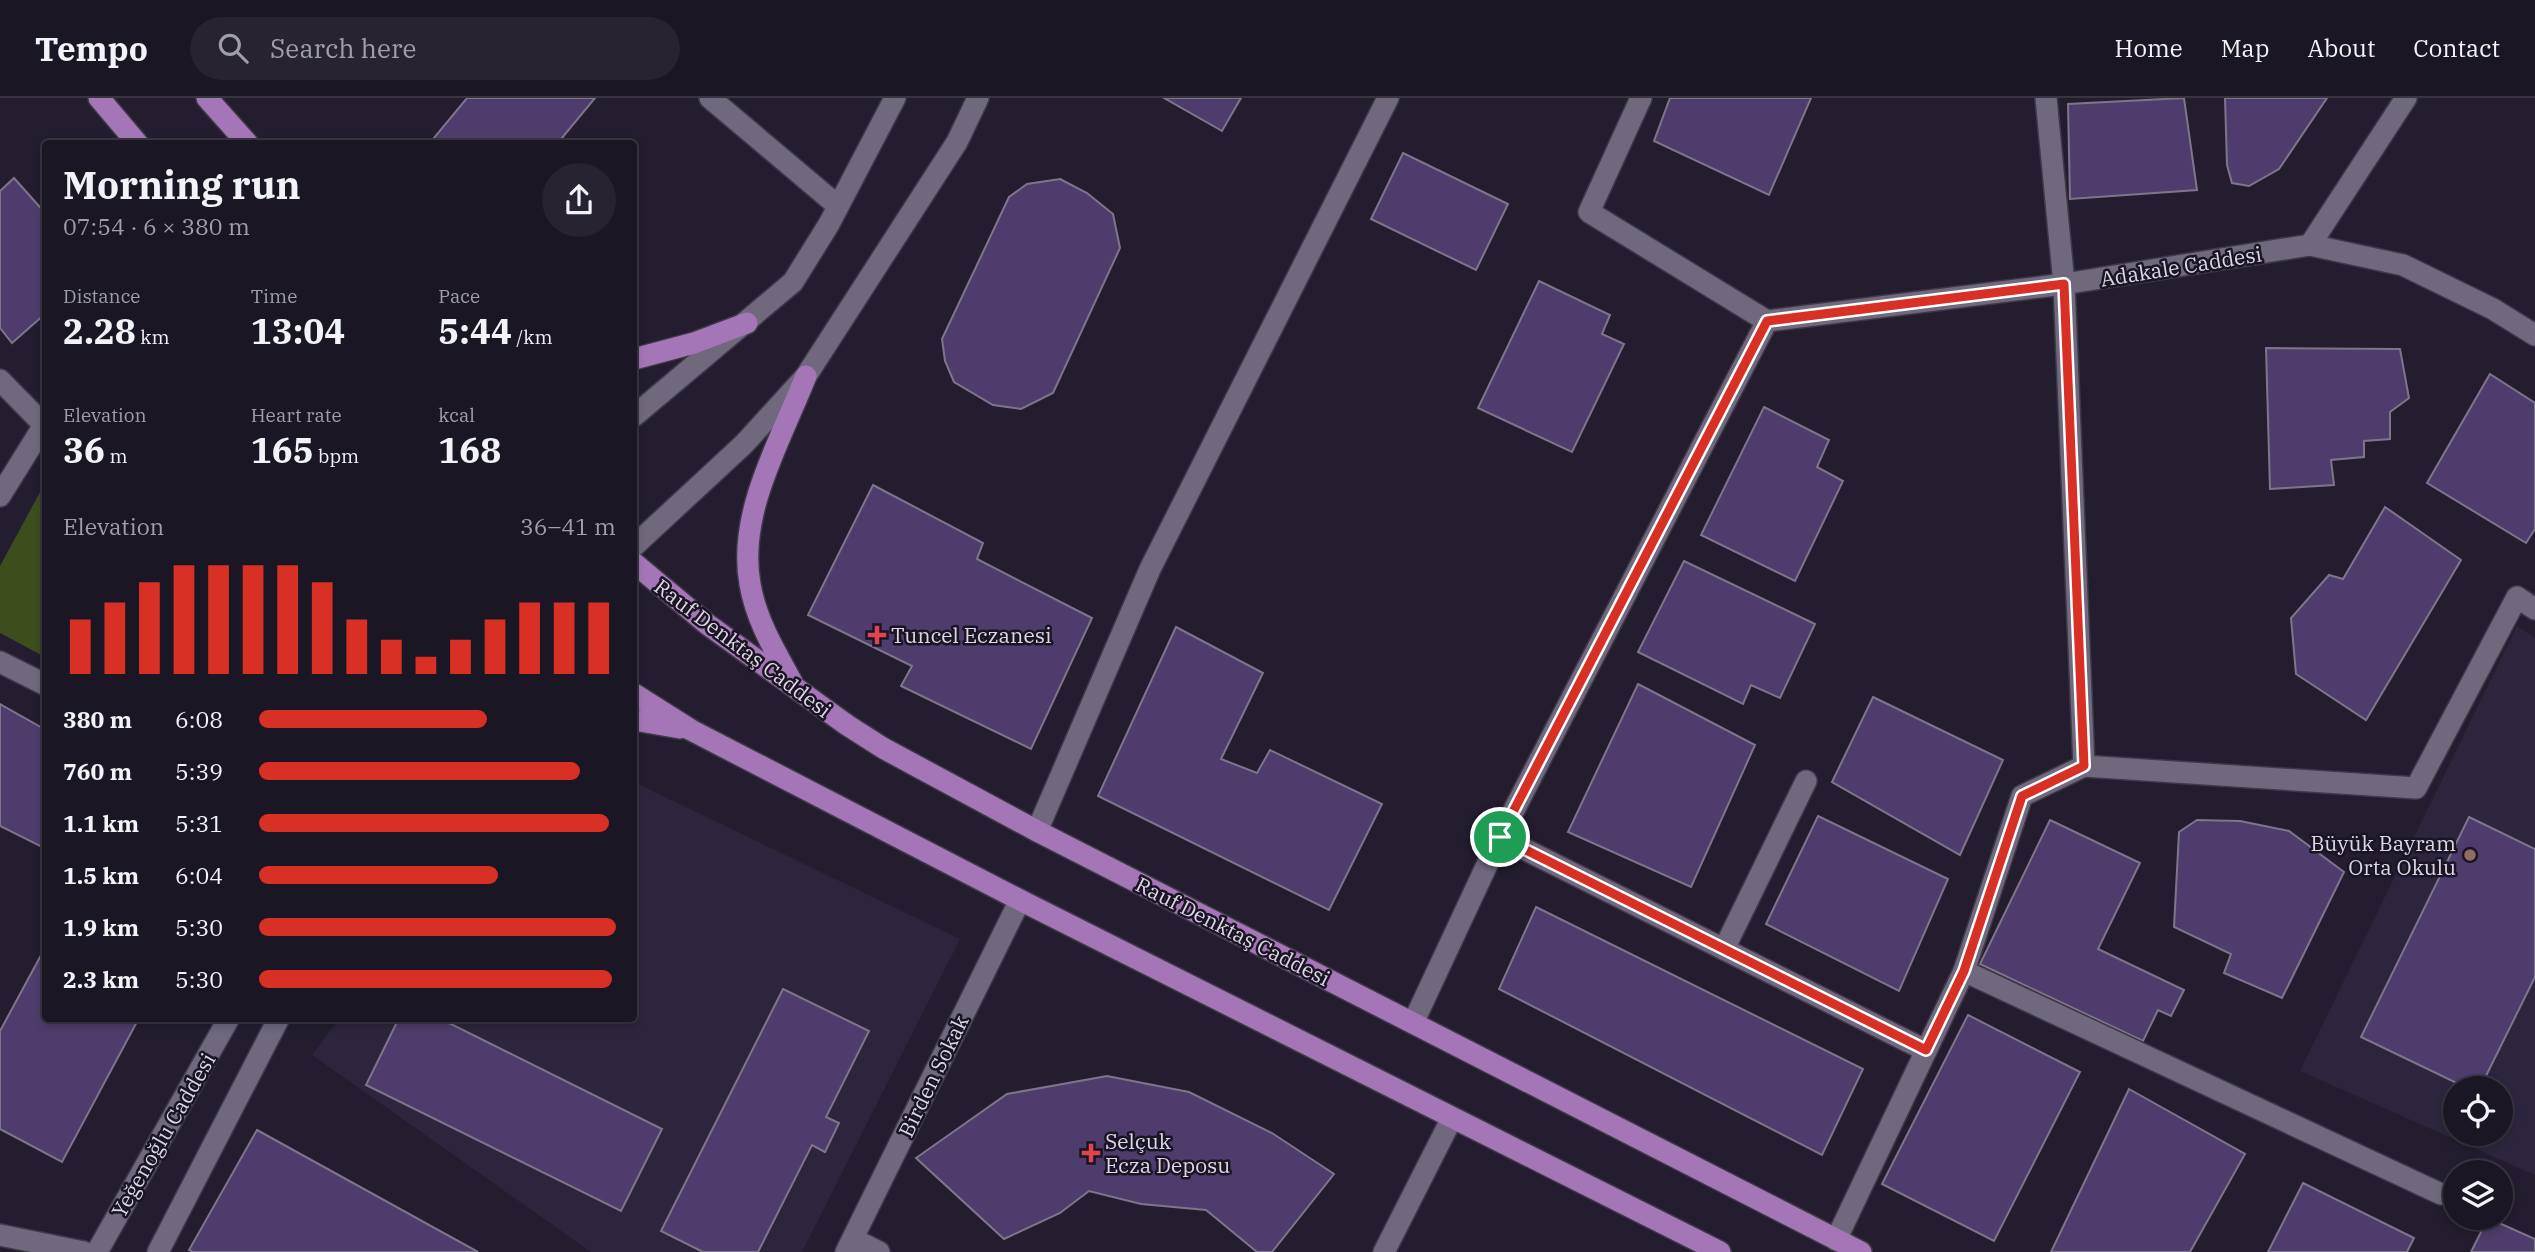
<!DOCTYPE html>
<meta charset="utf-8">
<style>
:root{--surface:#1a1623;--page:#272330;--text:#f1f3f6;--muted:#9f9fa6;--line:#383541;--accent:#d93025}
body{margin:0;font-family:"IBM Plex Serif",serif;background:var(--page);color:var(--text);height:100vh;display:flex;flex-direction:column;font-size:26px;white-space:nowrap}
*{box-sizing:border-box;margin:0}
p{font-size:23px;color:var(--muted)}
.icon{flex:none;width:38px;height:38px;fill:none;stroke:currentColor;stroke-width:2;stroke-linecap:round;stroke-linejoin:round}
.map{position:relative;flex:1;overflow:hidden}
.sheet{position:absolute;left:42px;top:42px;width:595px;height:882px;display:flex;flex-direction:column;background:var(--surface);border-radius:7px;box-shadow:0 4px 10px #0003,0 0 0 2px var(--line)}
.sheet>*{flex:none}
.buttons{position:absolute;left:2443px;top:978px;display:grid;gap:14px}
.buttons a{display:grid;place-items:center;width:70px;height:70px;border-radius:50%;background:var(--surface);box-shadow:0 4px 10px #0003,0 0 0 2px var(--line);font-size:35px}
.pin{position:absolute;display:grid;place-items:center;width:60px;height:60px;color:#fff;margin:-30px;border:4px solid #fff;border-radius:50%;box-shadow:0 2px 7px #0007}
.round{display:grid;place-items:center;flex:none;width:74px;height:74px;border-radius:37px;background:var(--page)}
.head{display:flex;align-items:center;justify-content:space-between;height:119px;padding:0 21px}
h1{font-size:38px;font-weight:800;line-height:52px}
.stats{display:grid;grid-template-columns:repeat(3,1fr);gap:10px;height:119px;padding:7px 21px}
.stats div{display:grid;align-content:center}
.stats b{font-size:35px;font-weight:800}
.stats small{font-size:19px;font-weight:400}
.stats p{font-size:19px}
.chart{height:196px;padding:14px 21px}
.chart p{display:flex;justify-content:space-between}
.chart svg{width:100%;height:126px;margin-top:7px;stroke:var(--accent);stroke-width:6}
ul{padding:0 21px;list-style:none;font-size:23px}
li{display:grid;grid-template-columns:112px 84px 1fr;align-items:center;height:52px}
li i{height:18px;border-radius:9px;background:var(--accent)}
header{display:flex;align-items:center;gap:42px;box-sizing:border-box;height:98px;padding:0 35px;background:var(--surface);border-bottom:2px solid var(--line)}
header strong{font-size:33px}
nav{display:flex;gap:38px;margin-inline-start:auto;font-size:24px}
.search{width:490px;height:63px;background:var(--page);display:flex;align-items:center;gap:18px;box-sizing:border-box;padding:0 24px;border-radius:38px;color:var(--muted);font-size:26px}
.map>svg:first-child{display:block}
.built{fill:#2d253d;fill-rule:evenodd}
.green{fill:#3e4d1c}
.building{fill:#4e3d6c;stroke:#7d768b;stroke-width:2}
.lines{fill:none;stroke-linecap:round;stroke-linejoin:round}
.minor-casing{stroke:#3e3947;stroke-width:24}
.major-casing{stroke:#3e3947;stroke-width:24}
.minor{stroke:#70697e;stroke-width:21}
.major{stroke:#a576b7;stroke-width:21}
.route-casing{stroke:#fff;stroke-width:14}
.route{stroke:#d93025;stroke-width:9}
.health-dot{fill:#e0444e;stroke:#1a1425;stroke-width:2.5}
.education-dot{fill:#8d6e63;stroke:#1a1425;stroke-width:2.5}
.labels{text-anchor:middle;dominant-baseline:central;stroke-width:5;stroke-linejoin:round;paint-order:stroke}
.street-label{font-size:21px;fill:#dbd7e3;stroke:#1a1425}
.poi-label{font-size:21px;fill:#dbd7e3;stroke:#1a1425;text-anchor:start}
</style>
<header>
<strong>Tempo</strong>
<div class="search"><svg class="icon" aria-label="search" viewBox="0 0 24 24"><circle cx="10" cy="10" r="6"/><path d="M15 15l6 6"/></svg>Search here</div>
<nav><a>Home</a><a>Map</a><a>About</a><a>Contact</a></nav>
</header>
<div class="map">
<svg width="2535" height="1154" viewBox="0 0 2535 1154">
<rect width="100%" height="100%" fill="#231d2f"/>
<g class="built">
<path d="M2517 528 2535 540V1077L2300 973ZM2455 990H2501V1036H2455Z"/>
<polygon points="634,684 960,841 802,1154 591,1154 312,957 339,921 634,920"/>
</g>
<polygon class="green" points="45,385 45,559 0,535 0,468"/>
<g class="building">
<polygon points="467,0 595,0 557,46 439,46 433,41"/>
<polygon points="1164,0 1241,0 1222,33"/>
<polygon points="1670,0 1811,0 1769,97 1654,43"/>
<polygon points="2184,0 2197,92 2070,101 2068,6"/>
<polygon points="2225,0 2327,0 2279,71 2249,88 2232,85 2227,67"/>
<polygon points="1403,55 1508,106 1476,172 1371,121"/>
<polygon points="14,80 46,116 46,215 12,245 0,230 0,93"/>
<polygon points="1060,81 1087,95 1113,116 1120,150 1053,295 1021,311 993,307 954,284 945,263 942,241 1009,99 1027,86"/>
<polygon points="1539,183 1610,217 1602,236 1624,246 1572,354 1478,310"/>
<polygon points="2266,250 2400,251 2409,300 2390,314 2390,341 2364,343 2364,359 2331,362 2334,387 2270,391"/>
<polygon points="2490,276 2535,305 2535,431 2526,445 2427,385"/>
<polygon points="1764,309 1829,342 1817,369 1843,383 1795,483 1701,437"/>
<polygon points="873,387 983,445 977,461 1092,520 1031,651 901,588 912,568 808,517"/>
<polygon points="2385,409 2461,462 2366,622 2296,576 2291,520 2329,477 2343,481"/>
<polygon points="1684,463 1815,526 1780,600 1751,587 1743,606 1638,554"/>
<polygon points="1176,529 1263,575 1221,661 1257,675 1270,652 1382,706 1329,812 1098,698"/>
<polygon points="1638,586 1755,647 1691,789 1568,734"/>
<polygon points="1873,599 2003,662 1960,757 1832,684"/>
<polygon points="0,606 46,632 46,751 0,728"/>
<polygon points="1818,718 1948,781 1899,893 1766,826"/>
<polygon points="2469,719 2535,751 2535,879 2480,990 2467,990 2361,939"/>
<polygon points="2050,722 2140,765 2098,851 2184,892 2171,918 2158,912 2143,943 1980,866"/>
<polygon points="2197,722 2240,723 2289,733 2344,774 2282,900 2224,875 2231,856 2174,829 2179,734"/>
<polygon points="1536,809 1863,971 1822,1057 1499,891"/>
<polygon points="46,848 46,920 139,920 62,1064 0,1031 0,933"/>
<polygon points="783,891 869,933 826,1019 839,1025 825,1054 812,1047 758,1154 703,1154 661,1133"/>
<polygon points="1968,917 2080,974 1994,1143 1882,1086"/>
<polygon points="399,920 439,920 662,1031 621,1113 366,987"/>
<polygon points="1107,978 1189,994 1272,1035 1334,1076 1272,1154 1257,1154 1206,1112 1141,1106 1089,1093 1060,1115 1004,1141 916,1060 1007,996"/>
<polygon points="2129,991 2245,1056 2190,1154 2051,1154"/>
<polygon points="257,1032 478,1154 193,1154 189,1152"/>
<polygon points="2303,1085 2414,1140 2407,1154 2268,1154"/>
<polygon points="2488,1120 2535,1141 2535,1154 2471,1154"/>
</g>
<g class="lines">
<g class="minor-casing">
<g id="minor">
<polyline points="710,0 838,108"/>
<polyline points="2046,0 2064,186 2084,668 2416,690 2517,499 2535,511"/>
<polyline points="2310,147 2406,0"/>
<polyline points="1767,223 2064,186 2310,147 2403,167 2493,211 2535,237"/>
<polyline points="0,282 43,326"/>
<polyline points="634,318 793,184 829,126 895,0"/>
<polyline points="0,398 46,324"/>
<polyline points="634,448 744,346 806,278 957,44 978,0"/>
<polyline points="0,564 46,587"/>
<polyline points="1037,733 1150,471 1388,0"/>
<polyline points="1500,739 1925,952"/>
<polyline points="1724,851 1806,683"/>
<polyline points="1964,873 2441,1096"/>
<polyline points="1413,925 1500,739 1767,223 1589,114 1641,0"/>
<polyline points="0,1137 84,1154"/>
<polyline points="853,1141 879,1154"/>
<polyline points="1836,1142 1964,873 2022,698 2084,668"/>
<polyline points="97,1154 229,920"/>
<polyline points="158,1154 279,920"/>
<polyline points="846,1154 1020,802"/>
<polyline points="1384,1154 1452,1020"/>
</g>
</g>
<g class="major-casing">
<g id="major">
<polyline points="99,0 138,46"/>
<polyline points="207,0 248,46"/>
<polyline points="634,261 694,245 747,225"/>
<polyline points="634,465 707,526 847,627 883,650 1037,733 1861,1154"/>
<path d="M792 584C775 553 756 522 750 486 737 415 781 342 806 278"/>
<polyline points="634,596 691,632 1020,802 1720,1154"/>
<polyline points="634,622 680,630"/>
</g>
</g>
<use href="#minor" class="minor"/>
<use href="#major" class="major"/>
</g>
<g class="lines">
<g class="route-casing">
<polygon id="route" points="2064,186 2084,668 2022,698 1964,873 1926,952 1500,739 1767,223"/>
</g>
<use href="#route" class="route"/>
</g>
<g class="health-dot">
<path d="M873.5 526.5h7v7h7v7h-7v7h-7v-7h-7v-7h7z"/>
<path d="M1087.5 1044.5h7v7h7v7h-7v7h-7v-7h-7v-7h7z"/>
</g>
<circle class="education-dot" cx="2470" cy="757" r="7"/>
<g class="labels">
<g class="street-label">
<text transform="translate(2181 168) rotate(-9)">Adakale Caddesi</text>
<text transform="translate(743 550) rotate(37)">Rauf Denktaş Caddesi</text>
<text transform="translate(1233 833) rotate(27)">Rauf Denktaş Caddesi</text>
<text transform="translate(933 978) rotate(-64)">Birden Sokak</text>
<text transform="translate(163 1037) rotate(-60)">Yeğenoğlu Caddesi</text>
</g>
<g class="poi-label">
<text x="891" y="537">Tuncel Eczanesi</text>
<text x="2456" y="745" text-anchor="end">Büyük Bayram<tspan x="2456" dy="24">Orta Okulu</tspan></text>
<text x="1105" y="1043">Selçuk<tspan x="1105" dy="24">Ecza Deposu</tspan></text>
</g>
</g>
</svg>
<div class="buttons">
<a><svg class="icon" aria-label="locate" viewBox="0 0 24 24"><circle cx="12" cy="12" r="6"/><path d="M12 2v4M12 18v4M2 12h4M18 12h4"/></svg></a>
<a><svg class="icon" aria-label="layers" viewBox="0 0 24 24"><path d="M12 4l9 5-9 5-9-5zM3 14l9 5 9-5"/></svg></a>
</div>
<div class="pin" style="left:1500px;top:739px;background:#1e9e55"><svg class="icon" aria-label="arrive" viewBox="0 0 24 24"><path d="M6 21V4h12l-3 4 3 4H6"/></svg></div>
<section class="sheet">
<div class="head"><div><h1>Morning run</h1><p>07:54 · 6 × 380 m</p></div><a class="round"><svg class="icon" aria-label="share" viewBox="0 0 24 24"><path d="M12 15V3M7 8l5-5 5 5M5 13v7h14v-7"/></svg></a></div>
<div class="stats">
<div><p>Distance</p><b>2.28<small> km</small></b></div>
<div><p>Time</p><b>13:04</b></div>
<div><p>Pace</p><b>5:44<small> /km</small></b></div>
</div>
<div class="stats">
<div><p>Elevation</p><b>36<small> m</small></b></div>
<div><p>Heart rate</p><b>165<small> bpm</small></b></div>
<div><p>kcal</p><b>168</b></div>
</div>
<div class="chart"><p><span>Elevation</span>36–41 m</p>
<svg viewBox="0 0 160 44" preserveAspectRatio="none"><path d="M5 44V25M15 44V19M25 44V12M35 44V6M45 44V6M55 44V6M65 44V6M75 44V12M85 44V25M95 44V32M105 44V38M115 44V32M125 44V25M135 44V19M145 44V19M155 44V19"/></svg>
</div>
<ul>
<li><b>380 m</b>6:08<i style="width:64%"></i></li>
<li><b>760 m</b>5:39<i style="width:90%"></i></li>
<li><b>1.1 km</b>5:31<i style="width:98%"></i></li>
<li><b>1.5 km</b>6:04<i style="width:67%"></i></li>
<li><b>1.9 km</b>5:30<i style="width:100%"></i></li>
<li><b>2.3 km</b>5:30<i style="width:99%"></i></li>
</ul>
</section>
</div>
